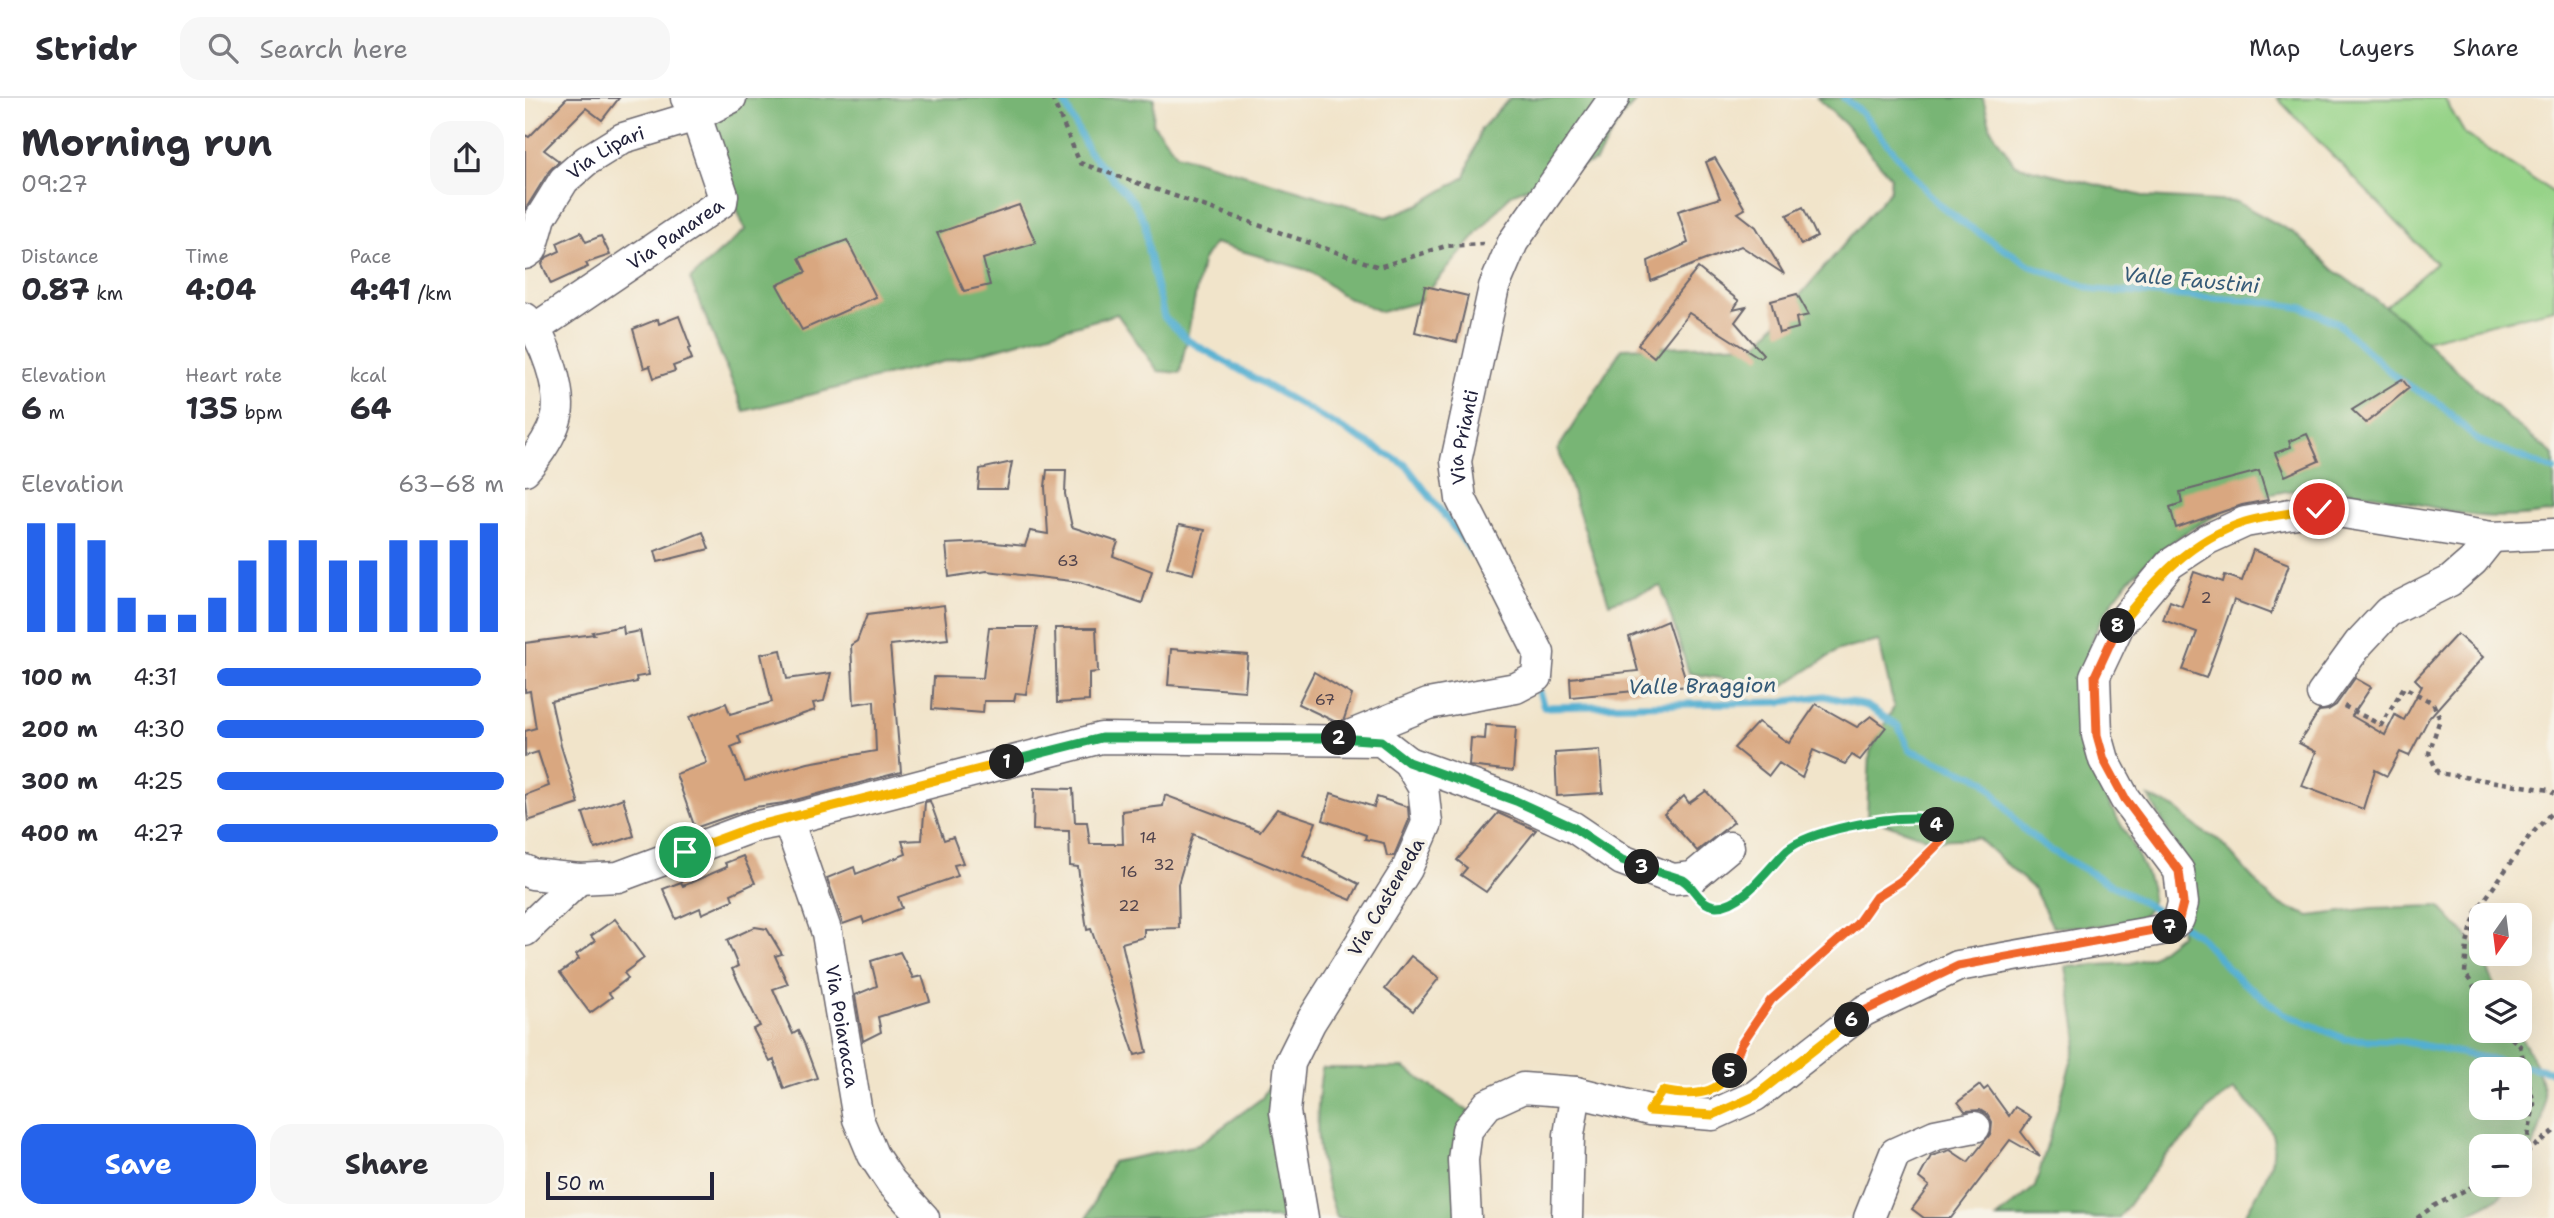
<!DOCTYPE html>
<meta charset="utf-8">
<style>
:root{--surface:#fff;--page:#f7f7f7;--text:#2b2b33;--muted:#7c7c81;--line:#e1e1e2;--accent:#2563eb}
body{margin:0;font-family:"Shantell Sans",sans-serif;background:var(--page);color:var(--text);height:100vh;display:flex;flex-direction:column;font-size:26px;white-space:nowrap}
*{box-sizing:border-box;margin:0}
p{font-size:23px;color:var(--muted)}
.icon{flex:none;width:38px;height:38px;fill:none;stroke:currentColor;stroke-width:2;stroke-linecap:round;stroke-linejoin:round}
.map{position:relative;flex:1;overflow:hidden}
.drawer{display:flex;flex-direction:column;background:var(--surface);width:525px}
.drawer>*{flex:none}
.needle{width:46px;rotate:194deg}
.fabs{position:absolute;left:1944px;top:805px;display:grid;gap:14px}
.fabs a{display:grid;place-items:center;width:63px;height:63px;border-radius:14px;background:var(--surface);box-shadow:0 7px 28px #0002;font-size:35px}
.scale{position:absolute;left:21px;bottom:18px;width:168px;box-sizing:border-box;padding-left:7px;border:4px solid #22223b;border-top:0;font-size:19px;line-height:24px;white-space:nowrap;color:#22223b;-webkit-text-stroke:5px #f7f3e8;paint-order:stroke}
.pin{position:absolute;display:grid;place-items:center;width:60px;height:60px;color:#fff;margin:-30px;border:4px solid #fff;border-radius:50%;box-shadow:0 2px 7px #0007}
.km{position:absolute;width:35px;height:35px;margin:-18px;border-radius:50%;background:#222;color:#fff;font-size:19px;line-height:35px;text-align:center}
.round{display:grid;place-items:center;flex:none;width:74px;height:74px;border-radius:21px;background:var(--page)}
.head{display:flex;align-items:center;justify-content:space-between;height:119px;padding:0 21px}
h1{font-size:38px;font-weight:700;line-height:52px}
.stats{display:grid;grid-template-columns:repeat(3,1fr);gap:10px;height:119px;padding:7px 21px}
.stats div{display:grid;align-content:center}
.stats b{font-size:30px;font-weight:700}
.stats small{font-size:19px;font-weight:400}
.stats p{font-size:19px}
.chart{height:196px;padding:14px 21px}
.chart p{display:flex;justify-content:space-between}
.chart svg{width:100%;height:126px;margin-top:7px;stroke:var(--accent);stroke-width:6}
.button{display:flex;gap:14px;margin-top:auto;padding:14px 21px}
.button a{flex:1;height:80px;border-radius:21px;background:var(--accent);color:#fff;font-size:28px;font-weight:700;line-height:80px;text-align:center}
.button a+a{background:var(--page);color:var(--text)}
ul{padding:0 21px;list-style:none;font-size:23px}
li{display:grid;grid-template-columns:112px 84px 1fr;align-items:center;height:52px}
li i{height:18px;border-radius:9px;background:var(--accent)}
header{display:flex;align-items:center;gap:42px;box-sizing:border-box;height:98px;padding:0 35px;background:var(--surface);border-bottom:2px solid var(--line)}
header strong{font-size:33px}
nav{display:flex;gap:38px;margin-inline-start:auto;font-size:24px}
.search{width:490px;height:63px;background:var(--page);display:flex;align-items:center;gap:18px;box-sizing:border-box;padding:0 24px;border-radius:21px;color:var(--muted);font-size:26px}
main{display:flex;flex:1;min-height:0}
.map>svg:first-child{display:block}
.green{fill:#96d388;stroke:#5c7a62;stroke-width:2}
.forest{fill:#78b574;stroke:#4d6c58;stroke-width:2;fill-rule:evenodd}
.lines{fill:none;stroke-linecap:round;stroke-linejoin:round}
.stream{stroke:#52afd1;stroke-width:7}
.building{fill:#d9a780}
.minor-casing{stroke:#6a666d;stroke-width:33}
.path{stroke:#6a666d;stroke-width:4.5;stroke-dasharray:5 5;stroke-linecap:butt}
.minor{stroke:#fff;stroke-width:30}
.split-1-casing{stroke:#fff;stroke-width:14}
.split-2-casing{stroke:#fff;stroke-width:14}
.split-3-casing{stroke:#fff;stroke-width:14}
.split-4-casing{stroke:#fff;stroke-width:14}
.split-5-casing{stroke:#fff;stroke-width:14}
.split-6-casing{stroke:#fff;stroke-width:14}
.split-7-casing{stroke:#fff;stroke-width:14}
.split-8-casing{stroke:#fff;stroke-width:14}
.split-9-casing{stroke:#fff;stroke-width:14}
.split-1{stroke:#f5b400;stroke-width:9}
.split-2{stroke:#22a559;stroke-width:9}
.split-3{stroke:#22a559;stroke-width:9}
.split-4{stroke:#22a559;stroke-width:9}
.split-5{stroke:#f0652b;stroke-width:9}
.split-6{stroke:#f5b400;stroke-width:9}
.split-7{stroke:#f0652b;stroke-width:9}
.split-8{stroke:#f0652b;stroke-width:9}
.split-9{stroke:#f5b400;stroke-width:9}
.labels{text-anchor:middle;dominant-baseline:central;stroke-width:7;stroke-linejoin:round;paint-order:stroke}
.number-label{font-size:16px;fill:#50434c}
.street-label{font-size:19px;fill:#22223b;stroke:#f7f3e8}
.water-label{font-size:21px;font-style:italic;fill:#355a77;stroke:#f7f3e8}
</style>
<header>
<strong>Stridr</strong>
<div class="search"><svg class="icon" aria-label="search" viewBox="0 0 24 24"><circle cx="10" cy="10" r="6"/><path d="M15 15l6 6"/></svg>Search here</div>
<nav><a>Map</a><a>Layers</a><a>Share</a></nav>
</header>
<main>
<section class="drawer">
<div class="head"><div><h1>Morning run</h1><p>09:27</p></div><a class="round"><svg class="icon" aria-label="share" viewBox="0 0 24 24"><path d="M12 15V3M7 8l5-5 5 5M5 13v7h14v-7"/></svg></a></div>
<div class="stats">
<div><p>Distance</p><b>0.87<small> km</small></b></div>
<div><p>Time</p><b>4:04</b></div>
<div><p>Pace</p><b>4:41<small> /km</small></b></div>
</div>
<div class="stats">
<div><p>Elevation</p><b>6<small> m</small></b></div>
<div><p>Heart rate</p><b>135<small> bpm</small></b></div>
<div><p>kcal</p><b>64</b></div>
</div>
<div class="chart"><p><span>Elevation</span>63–68 m</p>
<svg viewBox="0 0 160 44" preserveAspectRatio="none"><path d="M5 44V6M15 44V6M25 44V12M35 44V32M45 44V38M55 44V38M65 44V32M75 44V19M85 44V12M95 44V12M105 44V19M115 44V19M125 44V12M135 44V12M145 44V12M155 44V6"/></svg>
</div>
<ul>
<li><b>100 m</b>4:31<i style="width:92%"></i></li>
<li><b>200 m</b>4:30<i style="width:93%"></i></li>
<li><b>300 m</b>4:25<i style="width:100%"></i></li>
<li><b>400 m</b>4:27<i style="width:98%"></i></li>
</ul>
<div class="button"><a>Save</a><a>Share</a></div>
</section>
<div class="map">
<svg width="2029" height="1120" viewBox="0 0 2029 1120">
<rect width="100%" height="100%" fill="#f7f3e8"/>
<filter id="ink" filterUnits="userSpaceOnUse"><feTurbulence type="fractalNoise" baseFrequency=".0143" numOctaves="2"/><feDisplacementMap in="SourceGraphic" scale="14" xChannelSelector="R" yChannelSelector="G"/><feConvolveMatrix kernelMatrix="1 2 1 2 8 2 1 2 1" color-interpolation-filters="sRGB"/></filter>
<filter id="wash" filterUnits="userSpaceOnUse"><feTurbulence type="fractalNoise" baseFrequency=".00686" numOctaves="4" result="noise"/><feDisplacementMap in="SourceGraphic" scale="28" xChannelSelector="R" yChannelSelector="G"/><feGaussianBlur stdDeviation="1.57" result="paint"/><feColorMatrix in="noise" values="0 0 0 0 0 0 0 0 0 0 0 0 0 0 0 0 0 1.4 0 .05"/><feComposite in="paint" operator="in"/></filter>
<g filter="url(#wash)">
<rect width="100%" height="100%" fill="#f1e4ca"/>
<polygon class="green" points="1752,0 1919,0 1940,36 2029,95 2029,211 1900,242 1860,209 1911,165"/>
<g class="forest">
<polygon points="169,0 629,0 628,26 652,56 862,119 893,107 940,79 956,31 985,0 1114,0 1096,20 1071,63 986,96 894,204 856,214 817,197 785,173 689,145 677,164 655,275 633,273 592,216 466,252 219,313 165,181 220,132"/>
<path d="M1292 0H1458L1466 31 1490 67 1622 99 1712 104 1769 135 1809 172 1877 221 1982 319 2029 357V414C1999 419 1969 421 1940 416 1872 404 1806 377 1736 399 1660 423 1572 486 1560 572 1558 588 1563 608 1564 625 1565 640 1564 658 1568 672 1576 702 1641 786 1624 811 1610 831 1552 828 1528 829L1509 791 1453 740 1407 742 1342 719 1345 654 1369 609 1354 543 1314 552 1255 590 1164 575 1136 488 1084 505 1033 351 1097 250 1233 246 1365 93V78L1319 25Z"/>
<path d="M1624 699 1649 709 1675 732 1694 742 1747 802 1763 810 1785 818 1848 810 1914 808 1953 850 1973 894H1956V933H1992C2026 987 2029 1016 1995 1071V1048H1956V1087H1983L1975 1099 1935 1120H1718C1731 1098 1761 1054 1743 1028 1734 1015 1720 1003 1709 992L1686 1008 1667 1034 1639 1059 1594 1120H1472L1510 1089 1553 940 1541 869 1606 865 1627 859 1655 837 1662 767ZM1956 971H1995V1010H1956Z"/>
<polygon points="757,964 770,1120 562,1120 587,1064 673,1047 737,1000"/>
<path d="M797 970H879L946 1015 940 1120H812C791 1060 788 1033 797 970Z"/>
</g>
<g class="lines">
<g class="stream">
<polyline points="537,0 564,54 609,104 620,125 623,153 639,219 664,243 881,367 950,458"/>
<polyline points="1319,0 1336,14 1410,103 1437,124 1506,168 1571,192 1734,203 1779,210 1811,224 1874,282 1914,305 1952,342 2029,372"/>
<polyline points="1012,588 1019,609 1256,604 1299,598 1342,608 1373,628 1385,652 1459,682 1495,728 1520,749 1645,820"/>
<polyline points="1658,828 1673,837 1712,880 1758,915 1820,941 1876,943 2029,974"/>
</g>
</g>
<g id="blocks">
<g class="building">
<polygon points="42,0 94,0 77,22 61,10 19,52 34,63 24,73 0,112 0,37 4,39"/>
<polygon points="1190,60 1220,111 1213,115 1231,129 1259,176 1216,148 1126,183 1123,163 1163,145 1153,113 1195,100 1181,64"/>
<polygon points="494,107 511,145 458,161 465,187 439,193 412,135"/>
<polygon points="1278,109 1292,139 1276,147 1262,117"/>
<polygon points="56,134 61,144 76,138 85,157 61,165 63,169 26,186 17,166 22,159 35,153 32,145"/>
<polygon points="322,142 351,199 277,232 252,187 281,174 274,160"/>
<polygon points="1173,170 1214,203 1208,212 1221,209 1210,224 1238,256 1235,260 1164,215 1129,259 1113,246"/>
<polygon points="900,188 943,198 932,244 890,234"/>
<polygon points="1272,196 1284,217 1271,220 1273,230 1254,235 1246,203"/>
<polygon points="154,218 166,250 163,251 167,261 148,268 150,273 129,280 125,268 119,270 108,231 133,221 134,226"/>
<polygon points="1877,281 1884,290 1841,325 1827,312"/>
<polygon points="1782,336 1794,363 1760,378 1750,355 1766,349 1764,343"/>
<polygon points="487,364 482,391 453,391 455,371"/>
<polygon points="522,372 541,372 540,396 547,429 593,444 588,458 627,473 617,505 555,484 462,473 424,479 421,446 460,444 500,448 505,433 523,436 520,389"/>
<polygon points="1734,373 1743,402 1717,407 1651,430 1645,409 1657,405 1655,394"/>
<polygon points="654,427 680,432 668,476 642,469"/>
<polygon points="178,434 184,451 133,464 130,453"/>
<polygon points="1728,452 1764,466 1746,516 1709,502 1681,580 1658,572 1672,534 1638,522 1645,503 1657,508 1669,474 1698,484 1700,477 1717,483"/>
<polygon points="419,507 423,541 365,547 376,674 259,705 230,709 170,730 151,676 182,665 164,619 201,605 205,616 247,604 236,556 256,552 262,581 306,575 299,603 288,605 290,612 213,638 216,645 206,649 220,683 283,665 351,653 349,603 329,606 326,547 332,543 342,517"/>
<polygon points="1142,523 1163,588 1046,599 1045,580 1113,573 1104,539"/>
<polygon points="98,528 99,536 115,533 124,577 111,579 112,584 26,603 36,648 54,706 3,723 0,697 24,688 13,654 0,658 0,633 11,630 5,593 0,594 0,545 69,536 67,534"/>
<polygon points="464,529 512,529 501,596 491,595 489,603 459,603 458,615 407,611 409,579 458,580"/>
<polygon points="530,530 571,530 573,574 564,575 564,603 532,605"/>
<polygon points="1932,536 1958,559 1904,620 1884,658 1875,654 1862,678 1850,672 1838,711 1777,688 1791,654 1774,645 1794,613 1803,612 1811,607 1830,580 1846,589 1827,618 1860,637 1870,617 1879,622 1897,588 1890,581"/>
<polygon points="646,551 723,557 720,593 643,587"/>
<polygon points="789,574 827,597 819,621 813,625 773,606"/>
<polygon points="1291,606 1332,629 1346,618 1361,629 1335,662 1327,657 1320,666 1288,652 1277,680 1254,665 1244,678 1209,650 1233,624 1264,645"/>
<polygon points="961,627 991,629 988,673 944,668 946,640 960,641"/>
<polygon points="1075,652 1078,695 1032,698 1030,655"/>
<polygon points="509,690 548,691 550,724 562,724 565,746 598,746 597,713 638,708 640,697 735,733 752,711 791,724 778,757 834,786 826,802 668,736 653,786 654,830 619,831 619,839 597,845 622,954 610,957 566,831 562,832 553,769 545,768 544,733 508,732"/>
<polygon points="1181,693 1209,724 1172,753 1139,716 1159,698 1164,705"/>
<polygon points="806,695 849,709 852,699 883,709 884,722 869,758 862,758 859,745 840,741 841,737 798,722"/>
<polygon points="98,700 109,738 70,751 58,715"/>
<polygon points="405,703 419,742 428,739 438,765 429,767 433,778 373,799 377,810 339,825 337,819 318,826 302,780 329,769 331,776 381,756 377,743 397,742 400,704"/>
<polygon points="973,715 1011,732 961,794 936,777 942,770 932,762"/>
<polygon points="218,758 230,785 206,796 208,802 177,816 175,810 151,821 138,791 156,784 158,788 202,769 200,765"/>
<polygon points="90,821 119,860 99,875 103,880 84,895 87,899 65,915 35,875 54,861 51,857 70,843 66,838"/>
<polygon points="230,829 242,831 257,856 250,858 263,886 248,891 268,936 273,933 279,945 292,980 259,991 249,962 245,964 228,931 235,928 207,871 213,868 202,842"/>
<polygon points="375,854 388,880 397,878 405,903 353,919 356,934 338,943 330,897 352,888 346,863"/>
<polygon points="886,858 914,880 888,913 860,891"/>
<polygon points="1455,987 1459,992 1463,989 1484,1018 1490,1009 1506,1019 1496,1034 1515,1059 1485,1042 1426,1120 1399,1120 1387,1111 1404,1088 1394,1080 1406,1058 1425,1052 1443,1064 1466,1035 1467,1025 1463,1017 1455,1012 1440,1013 1433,1004"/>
</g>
</g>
</g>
<g filter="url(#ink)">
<use href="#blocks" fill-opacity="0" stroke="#6a666d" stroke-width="2"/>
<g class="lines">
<g class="minor-casing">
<g id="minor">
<path id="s1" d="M0 156 7 151 16 119 39 82 61 63 98 40 171 18 206 0"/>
<path d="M0 220C19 237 39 296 31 321 25 341 13 357 0 372"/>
<path id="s2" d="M11 230 197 104 198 97 171 18 161 0"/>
<polyline points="1797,596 1834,545 1863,514 1925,483 1948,463 1967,439"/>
<path id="s3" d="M824 638 903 606 991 590 1012 579 1014 555 936 401 931 363 969 189 988 144 1089 0"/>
<polyline points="883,664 991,703 1048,729 1097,762 1148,781 1168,779 1204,749"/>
<path id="s4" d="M263 722 302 835 333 1021 348 1057 366 1084 399 1120"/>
<polyline points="0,772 7,776 54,781 93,779 227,729 263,722 576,640 856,643 883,664 898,689 902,725 882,771 785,925 765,965 760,1014 778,1120"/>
<polyline points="0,833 54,781"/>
<polyline points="941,1120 938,1062 942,1032 963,1006 998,990 1051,994 1124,1012 1188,1017 1230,998 1339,913 1433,868 1642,831 1654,821 1658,805 1654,773 1600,701 1579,662 1572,637 1570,578 1594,527 1645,466 1683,441 1720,424 1794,411 1967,439 2029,436"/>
<polyline points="1042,1120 1044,1037 1051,994"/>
<polyline points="1344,1120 1370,1055 1410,1037 1450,1029"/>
</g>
</g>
<g class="path">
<polyline points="527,0 555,65 854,169 921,148 959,146"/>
<polyline points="1819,608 1856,627 1879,589 1908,605 1915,621 1904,655 1913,675 2024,692 2029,696"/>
<path d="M1178 802C1216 820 1237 771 1263 751 1287 733 1365 716 1394 721 1401 722 1408 725 1415 728L1416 743 1376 783 1351 799 1332 826 1246 902 1217 945 1198 984"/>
<polyline points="1956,900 1940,875 1942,846 1951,814 2003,740 2029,712"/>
<polyline points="1979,933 1995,948 2009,1006 2000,1055 1995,1060"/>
<polyline points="2001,1055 2029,1033"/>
<polyline points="1892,1120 1909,1108 1956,1084"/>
</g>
<use href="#minor" class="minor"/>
</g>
</g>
<g class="lines" filter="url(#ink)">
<g class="split-1-casing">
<polyline id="split-1" points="160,754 227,729 482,664"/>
</g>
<g class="split-2-casing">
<polyline id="split-2" points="482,664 576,640 814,640"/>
</g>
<g class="split-3-casing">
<polyline id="split-3" points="814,640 856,643 883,664 991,703 1048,729 1097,762 1117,769"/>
</g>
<g class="split-4-casing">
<path id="split-4" d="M1117 769C1125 772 1155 780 1158 782 1170 789 1174 807 1191 808 1218 809 1245 768 1262 752 1285 732 1361 719 1392 720 1398 721 1406 724 1412 727"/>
</g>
<g class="split-5-casing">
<polyline id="split-5" points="1205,973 1217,945 1246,902 1332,826 1351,799 1376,783 1416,743 1412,727"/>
</g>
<g class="split-6-casing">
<path id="split-6" d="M1205 973C1193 999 1161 998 1137 993L1124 1013 1188 1017 1230 998 1327 922"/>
</g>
<g class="split-7-casing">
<polyline id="split-7" points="1327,922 1339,913 1433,868 1645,829"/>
</g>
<g class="split-8-casing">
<polyline id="split-8" points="1593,528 1570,578 1572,637 1579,662 1600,701 1654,773 1658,805 1654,821 1645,829"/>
</g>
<g class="split-9-casing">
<path id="split-9" d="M1593 528C1630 483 1662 443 1720 424 1743 417 1770 415 1794 411"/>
</g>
<use href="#split-1" class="split-1"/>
<use href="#split-2" class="split-2"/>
<use href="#split-3" class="split-3"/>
<use href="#split-4" class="split-4"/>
<use href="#split-5" class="split-5"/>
<use href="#split-6" class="split-6"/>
<use href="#split-7" class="split-7"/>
<use href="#split-8" class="split-8"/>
<use href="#split-9" class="split-9"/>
</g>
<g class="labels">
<g class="number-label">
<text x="543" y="462">63</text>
<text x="1681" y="499">2</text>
<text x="800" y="601">67</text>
<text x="623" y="739">14</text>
<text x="639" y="766">32</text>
<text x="604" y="773">16</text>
<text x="604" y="807">22</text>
</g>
<g class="street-label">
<text stroke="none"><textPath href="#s1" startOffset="136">Via Lipari</textPath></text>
<text stroke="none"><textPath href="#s2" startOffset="168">Via Panarea</textPath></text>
<text stroke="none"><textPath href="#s3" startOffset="458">Via Prianti</textPath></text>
<text transform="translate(861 799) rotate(-60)">Via Casteneda</text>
<text stroke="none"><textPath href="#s4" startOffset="214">Via Poiaracca</textPath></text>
</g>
<g class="water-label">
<text transform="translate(1666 182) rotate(5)">Valle Faustini</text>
<text transform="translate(1177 588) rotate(-1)">Valle Braggion</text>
</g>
</g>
</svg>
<div class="fabs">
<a><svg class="needle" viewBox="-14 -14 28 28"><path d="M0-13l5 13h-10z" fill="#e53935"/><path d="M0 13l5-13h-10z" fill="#7c7c81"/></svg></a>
<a><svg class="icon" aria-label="layers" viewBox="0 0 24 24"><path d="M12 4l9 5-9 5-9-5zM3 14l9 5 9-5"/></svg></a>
<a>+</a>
<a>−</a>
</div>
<div class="scale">50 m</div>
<div class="pin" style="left:160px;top:754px;background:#1e9e55"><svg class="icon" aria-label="arrive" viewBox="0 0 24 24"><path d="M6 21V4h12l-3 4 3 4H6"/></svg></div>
<div class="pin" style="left:1794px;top:411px;background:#d93025"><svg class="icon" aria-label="check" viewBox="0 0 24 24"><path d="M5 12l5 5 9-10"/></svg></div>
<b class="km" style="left:482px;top:664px">1</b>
<b class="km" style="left:814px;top:640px">2</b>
<b class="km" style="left:1117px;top:769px">3</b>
<b class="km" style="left:1412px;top:727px">4</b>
<b class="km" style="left:1205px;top:973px">5</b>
<b class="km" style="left:1327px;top:922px">6</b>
<b class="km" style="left:1645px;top:829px">7</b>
<b class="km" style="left:1593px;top:528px">8</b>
</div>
</main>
